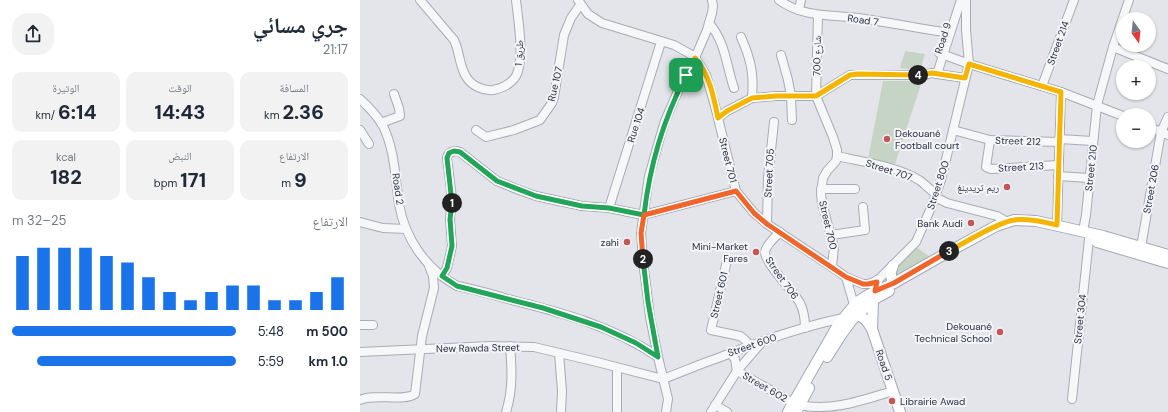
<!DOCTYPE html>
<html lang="ar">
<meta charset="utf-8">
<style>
:root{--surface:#fff;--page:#f2f2f3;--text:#1f2937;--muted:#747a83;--accent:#1a73e8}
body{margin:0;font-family:"DM Sans","Noto Naskh Arabic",sans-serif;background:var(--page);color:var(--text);direction:rtl;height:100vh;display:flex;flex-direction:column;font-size:15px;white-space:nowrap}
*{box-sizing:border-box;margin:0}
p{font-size:13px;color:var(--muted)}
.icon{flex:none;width:22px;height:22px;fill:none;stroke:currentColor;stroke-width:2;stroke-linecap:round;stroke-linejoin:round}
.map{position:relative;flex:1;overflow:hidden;direction:ltr}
.side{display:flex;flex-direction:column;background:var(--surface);width:360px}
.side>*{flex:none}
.needle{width:26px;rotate:165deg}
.buttons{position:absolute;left:756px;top:12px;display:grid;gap:8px}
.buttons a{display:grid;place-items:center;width:40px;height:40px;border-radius:50%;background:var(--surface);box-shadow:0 1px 3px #0004;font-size:20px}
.pin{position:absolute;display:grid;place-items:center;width:34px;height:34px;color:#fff;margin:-17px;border-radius:8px;box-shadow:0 2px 6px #0006}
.km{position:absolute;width:20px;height:20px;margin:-10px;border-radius:50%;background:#222;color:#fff;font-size:11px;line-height:20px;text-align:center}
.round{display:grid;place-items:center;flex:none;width:42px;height:42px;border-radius:16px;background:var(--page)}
.overview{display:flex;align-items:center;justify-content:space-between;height:68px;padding:0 12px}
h1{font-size:22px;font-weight:800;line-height:30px}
.metrics{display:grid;grid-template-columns:repeat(3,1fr);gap:6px;height:68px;padding:4px 12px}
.metrics div{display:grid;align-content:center;border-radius:10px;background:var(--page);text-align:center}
.metrics b{font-size:20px;font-weight:800}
.metrics small{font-size:11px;font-weight:400}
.metrics p{font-size:11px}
.chart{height:112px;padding:8px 12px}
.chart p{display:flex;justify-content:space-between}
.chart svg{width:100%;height:72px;margin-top:4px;stroke:var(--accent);stroke-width:6}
ul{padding:0 12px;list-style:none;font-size:13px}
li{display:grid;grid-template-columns:64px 48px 1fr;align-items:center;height:30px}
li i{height:10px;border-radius:5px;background:var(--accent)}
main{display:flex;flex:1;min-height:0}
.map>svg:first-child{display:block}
.green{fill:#c6d4c5}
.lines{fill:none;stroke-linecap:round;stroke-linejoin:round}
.minor-casing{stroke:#a9abb4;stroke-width:10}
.major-casing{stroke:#a4a8b5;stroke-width:12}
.minor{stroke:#f6f7f9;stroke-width:8}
.major{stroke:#fff;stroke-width:10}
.split-1-casing{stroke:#fff;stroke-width:8}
.split-2-casing{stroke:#fff;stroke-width:8}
.split-3-casing{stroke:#fff;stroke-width:8}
.split-4-casing{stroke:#fff;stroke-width:8}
.split-5-casing{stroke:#fff;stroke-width:8}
.split-1{stroke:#22a559;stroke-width:5}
.split-2{stroke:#22a559;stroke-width:5}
.split-3{stroke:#f0652b;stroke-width:5}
.split-4{stroke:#f5b400;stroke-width:5}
.split-5{stroke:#f5b400;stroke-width:5}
.poi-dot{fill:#c45754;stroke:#f3f4f8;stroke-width:1.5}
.labels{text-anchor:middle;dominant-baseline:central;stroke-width:4;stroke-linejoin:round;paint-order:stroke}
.street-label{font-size:10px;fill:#2d3042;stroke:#f3f4f8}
.poi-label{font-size:10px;fill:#2d3042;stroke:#f3f4f8;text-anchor:end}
</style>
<main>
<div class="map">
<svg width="808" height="412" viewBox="0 0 808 412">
<rect width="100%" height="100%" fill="#e4e5ea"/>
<g class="green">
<polygon points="545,51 565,54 560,70 540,68"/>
<polygon points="523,81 562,81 535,164 508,159"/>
<polygon points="555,246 570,257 542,274 536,274 535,272 536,267"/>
</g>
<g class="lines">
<g class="minor-casing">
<g id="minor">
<path d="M60 0 94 40C100 52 99 67 107 78 112 86 124 91 133 90 143 88 151 84 156 76 165 59 158 19 156 0"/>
<polyline points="218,0 228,14 242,23 314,45 332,55 338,62 346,75 355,106 376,191 394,213 407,224 472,267 486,277 503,284 508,284 517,281 556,242 570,210 581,180 609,64 606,30 606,0"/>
<path d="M419 0C445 19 474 14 505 19 533 23 561 29 590 33"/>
<polyline points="439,10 441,0"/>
<polyline points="458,15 456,96 473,137 477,150 477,156 476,161 467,171 463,178 461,194 462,203 466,218 474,247 472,267"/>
<path d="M349 23C366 43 366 65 374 88"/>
<path d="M381 37C391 60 394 73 392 98"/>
<polyline points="753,47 808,69"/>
<polyline points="579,53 609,64 701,92 763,116"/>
<polyline points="421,55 428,80 431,96 432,120"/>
<polyline points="577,74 605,78"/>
<polyline points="682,86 714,0"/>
<path d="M0 99C8 106 16 115 22 124 35 149 35 177 39 204 45 239 66 269 97 286 114 289 131 294 148 299 200 312 253 326 298 357"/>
<polyline points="358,118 367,111 392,98 416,96 456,96 490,75 563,75 572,73 577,74 601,0"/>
<polyline points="21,123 40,116 39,108 34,94"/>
<polyline points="789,127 808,135"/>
<polyline points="0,130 9,144"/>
<polyline points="116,130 126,137 154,130 180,120 192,103 194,97 204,35 211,18 220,5"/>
<polyline points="593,130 630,140 699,142"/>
<polyline points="699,139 733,141"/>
<polyline points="630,140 626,167 631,169 698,165"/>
<path d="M477 156C503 162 536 166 559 180 565 184 570 190 576 194"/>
<polyline points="698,176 729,178"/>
<polyline points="461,189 495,189"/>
<polyline points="575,197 587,203 637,216 647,222"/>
<polyline points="249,208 301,42"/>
<polyline points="0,222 23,228 46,229"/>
<polyline points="407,224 408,178 414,122"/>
<polyline points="697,225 701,92"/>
<polyline points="723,231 726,215 737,105 753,47 769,0"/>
<path d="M420 232C415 237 406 245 405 252 404 262 434 292 440 303 444 311 445 320 445 328"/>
<polyline points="471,235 505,230 503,207"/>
<polyline points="781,247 801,132 808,117"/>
<polyline points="366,265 351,330 380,336 384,339 391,346"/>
<polyline points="82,276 87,268 92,246 90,219 92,198 87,158 88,155 91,152 97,151 100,152 137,181 159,190 176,196 222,206 249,208 283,215 376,191"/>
<polyline points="486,277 494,305"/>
<polyline points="0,325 13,325"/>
<polyline points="0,352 131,346 174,347 237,362 303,379"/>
<polyline points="199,353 202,391 201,412"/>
<polyline points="370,353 375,359 377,371"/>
<polyline points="377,371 433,403"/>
<path d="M303 379C322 372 340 364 358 358 398 342 440 327 483 318"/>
<polyline points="712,399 729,239"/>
<path d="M0 400C15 393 43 402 55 394L62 336 74 288 73 276 69 266"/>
<polyline points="355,405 367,412"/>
<path d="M440 405C471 412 503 400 533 391"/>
<path d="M146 412C153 390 152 369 150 346"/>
<polyline points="257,412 257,368"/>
<polyline points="306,412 308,399 298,357 290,317 283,261 281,233 289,176 301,134 305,121 321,84 335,58 347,30 352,13 353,6 352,0"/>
<polyline points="351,412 377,371 401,343"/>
</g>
</g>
<g class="major-casing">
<g id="major">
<polyline points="737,242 808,263"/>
<path d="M533 266C530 273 530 276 534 283"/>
<polyline points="493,311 506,320 512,329 540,412"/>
<polyline points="512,329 513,300 517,281"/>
<polyline points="467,357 481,335 492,320 513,300 529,291"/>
<polyline points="428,412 478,325 497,302 508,295 534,283 592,250 636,226 654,220 676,221 743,236 808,255"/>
<polyline points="436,412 449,388"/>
</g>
</g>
<use href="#minor" class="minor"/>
<use href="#major" class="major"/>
</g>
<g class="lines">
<g class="split-1-casing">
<path id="split-1" d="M92 203 87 158 89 153 94 151 100 152 137 181 176 196 222 206 249 208 284 215C290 164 303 121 326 75"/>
</g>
<g class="split-2-casing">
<polyline id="split-2" points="92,203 90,219 92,246 87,268 82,276 97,286 183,308 241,327 276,343 298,357 288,302 283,259"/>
</g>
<g class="split-3-casing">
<polyline id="split-3" points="283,259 281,233 284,215 376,191 394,213 407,224 486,277 503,284 508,284 517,282 515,291 534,283 589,251"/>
</g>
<g class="split-4-casing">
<path id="split-4" d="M558 75 572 73 605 78 609 64 701 92 697 225C683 222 668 218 654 220 636 223 606 242 589 251"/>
</g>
<g class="split-5-casing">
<path id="split-5" d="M326 75 335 58C349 73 354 98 358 118L367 111 392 98 416 96H456L490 75 498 74 558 75"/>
</g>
<use href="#split-1" class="split-1"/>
<use href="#split-2" class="split-2"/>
<use href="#split-3" class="split-3"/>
<use href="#split-4" class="split-4"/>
<use href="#split-5" class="split-5"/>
</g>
<g class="poi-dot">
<circle cx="527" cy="139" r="4"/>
<circle cx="647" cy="187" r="4"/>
<circle cx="611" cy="223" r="4"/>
<circle cx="267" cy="242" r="4"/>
<circle cx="396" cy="252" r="4"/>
<circle cx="640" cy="332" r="4"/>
<circle cx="532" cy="401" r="4"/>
</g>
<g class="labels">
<g class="street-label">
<text transform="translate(503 20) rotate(8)">Road 7</text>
<text transform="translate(583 38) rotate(-72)">Road 9</text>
<text transform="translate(698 43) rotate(-70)">Street 214</text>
<text transform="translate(159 53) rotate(-87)">طريق 1</text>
<text transform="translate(457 56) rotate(-89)">شارع 700</text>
<text transform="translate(195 84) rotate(-77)">Rue 107</text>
<text transform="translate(276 125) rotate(-72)">Rue 104</text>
<text transform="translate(658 141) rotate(2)">Street 212</text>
<text transform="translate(368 160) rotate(76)">Street 701</text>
<text transform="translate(661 167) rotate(-3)">Street 213</text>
<text transform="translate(731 168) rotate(-84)">Street 210</text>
<text transform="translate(529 170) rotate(18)">Street 707</text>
<text transform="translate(409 173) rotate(-87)">Street 705</text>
<text transform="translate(578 185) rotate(-72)">Street 800</text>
<text transform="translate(38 189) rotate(82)">Road 2</text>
<text transform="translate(791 189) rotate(-80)">Street 206</text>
<text transform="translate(468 225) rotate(77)">Street 700</text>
<text transform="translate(422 278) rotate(55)">Street 706</text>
<text transform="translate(359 295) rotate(-77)">Street 601</text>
<text transform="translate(720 319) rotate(-84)">Street 304</text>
<text transform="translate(392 345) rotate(-19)">Street 600</text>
<text transform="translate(118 348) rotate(-1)">New Rawda Street</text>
<text transform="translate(524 365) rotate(71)">Road 5</text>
<text transform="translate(405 387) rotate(30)">Street 602</text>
</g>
<g class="poi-label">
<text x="535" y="133" text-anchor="start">Dekouané<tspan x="535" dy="12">Football court</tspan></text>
<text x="639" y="187">ريم تريدينغ</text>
<text x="603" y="223">Bank Audi</text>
<text x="259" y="242">zahi</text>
<text x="388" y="246">Mini-Market<tspan x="388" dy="12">Fares</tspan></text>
<text x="632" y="326">Dekouané<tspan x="632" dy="12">Technical School</tspan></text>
<text x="540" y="401" text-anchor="start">Librairie Awad</text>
</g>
</g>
</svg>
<div class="buttons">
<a><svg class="needle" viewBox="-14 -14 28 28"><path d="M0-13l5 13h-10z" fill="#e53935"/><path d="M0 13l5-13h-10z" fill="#747a83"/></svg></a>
<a>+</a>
<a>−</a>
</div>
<div class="pin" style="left:326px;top:75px;background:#1e9e55"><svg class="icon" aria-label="arrive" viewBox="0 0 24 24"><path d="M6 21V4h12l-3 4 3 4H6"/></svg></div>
<b class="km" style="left:92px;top:203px">1</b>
<b class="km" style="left:283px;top:259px">2</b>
<b class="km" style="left:589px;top:251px">3</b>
<b class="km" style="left:558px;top:75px">4</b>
</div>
<section class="side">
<div class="overview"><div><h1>جري مسائي</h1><p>21:17</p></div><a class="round"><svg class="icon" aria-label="share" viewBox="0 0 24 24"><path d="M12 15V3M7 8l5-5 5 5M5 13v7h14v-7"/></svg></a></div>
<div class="metrics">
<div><p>المسافة</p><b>2.36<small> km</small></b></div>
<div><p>الوقت</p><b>14:43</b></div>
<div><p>الوتيرة</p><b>6:14<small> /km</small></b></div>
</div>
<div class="metrics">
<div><p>الارتفاع</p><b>9<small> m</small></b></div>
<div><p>النبض</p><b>171<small> bpm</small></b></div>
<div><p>kcal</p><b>182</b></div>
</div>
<div class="chart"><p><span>الارتفاع</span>25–32 m</p>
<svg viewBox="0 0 160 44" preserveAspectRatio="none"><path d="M5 44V11M15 44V6M25 44V6M35 44V6M45 44V11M55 44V15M65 44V24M75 44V33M85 44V38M95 44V33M105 44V29M115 44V29M125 44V38M135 44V38M145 44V33M155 44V24"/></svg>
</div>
<ul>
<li><b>500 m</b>5:48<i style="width:100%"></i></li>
<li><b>1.0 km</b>5:59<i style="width:89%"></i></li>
</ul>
</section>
</main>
